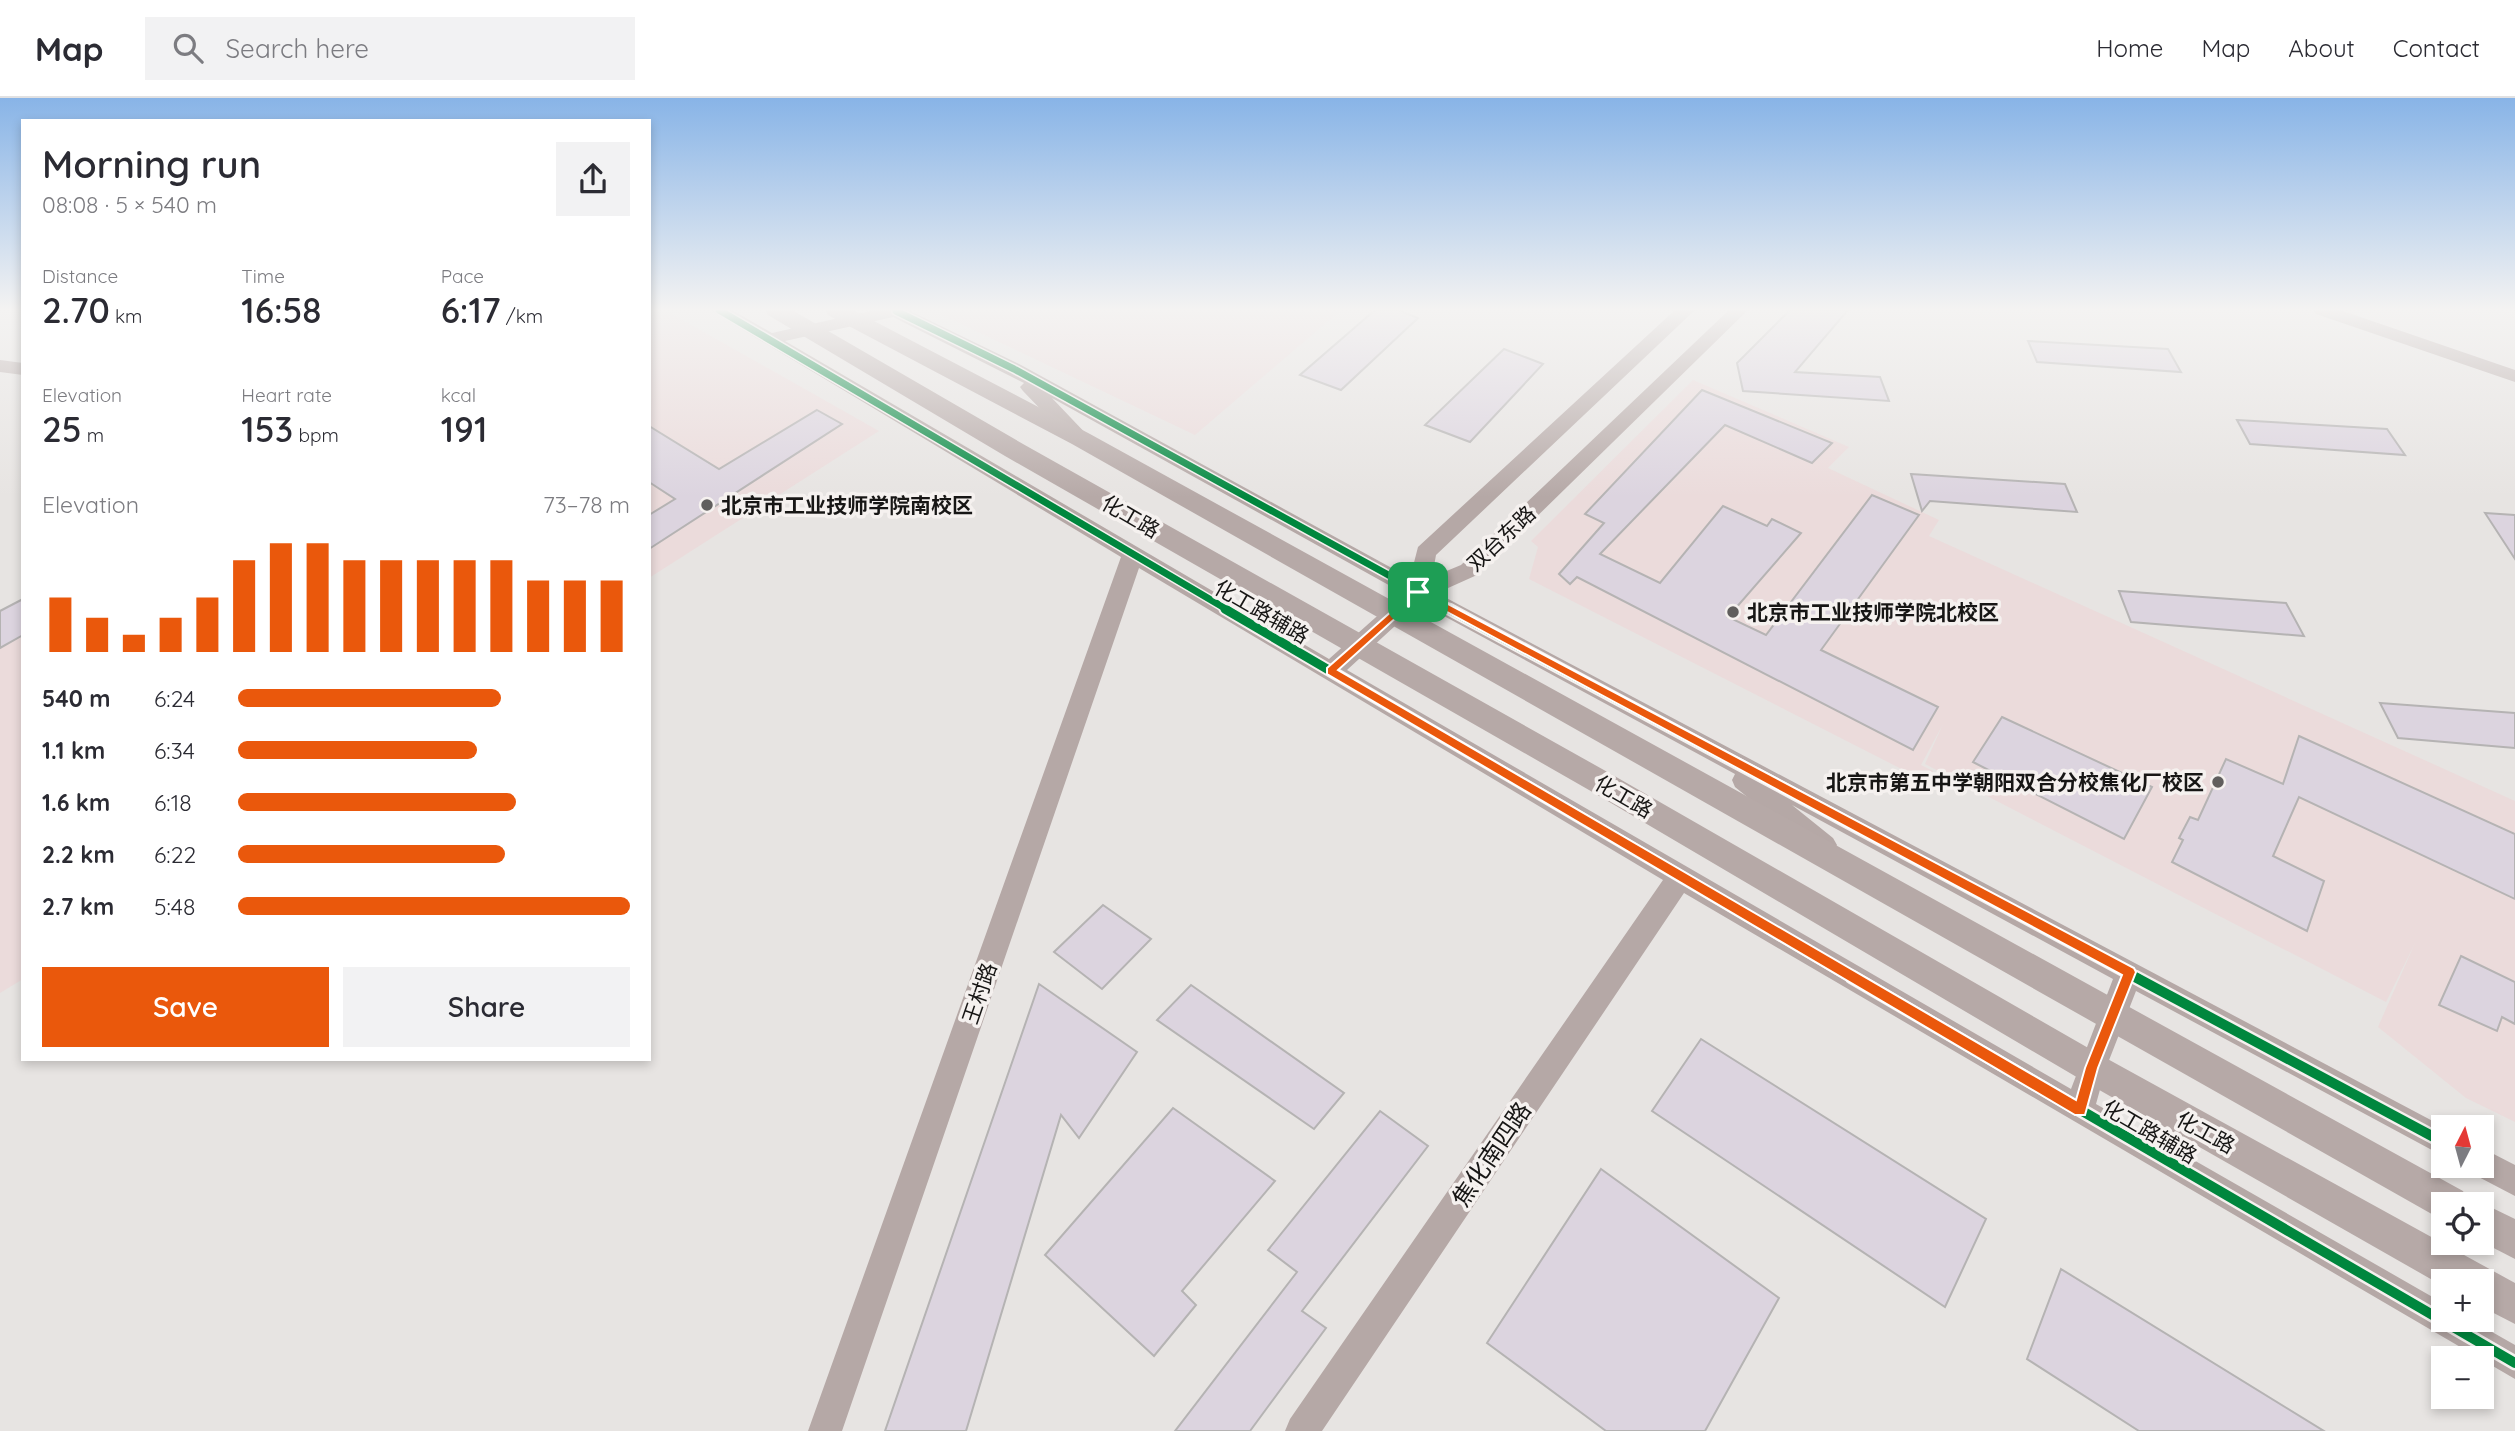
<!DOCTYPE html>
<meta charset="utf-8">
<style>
:root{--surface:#fff;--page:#f2f2f3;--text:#2b2b33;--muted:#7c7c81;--line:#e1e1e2;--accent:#ea580c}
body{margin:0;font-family:Quicksand,"Noto Sans SC",sans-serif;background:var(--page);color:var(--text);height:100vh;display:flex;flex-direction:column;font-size:26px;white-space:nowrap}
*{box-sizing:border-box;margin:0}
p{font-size:23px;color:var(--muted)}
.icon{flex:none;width:38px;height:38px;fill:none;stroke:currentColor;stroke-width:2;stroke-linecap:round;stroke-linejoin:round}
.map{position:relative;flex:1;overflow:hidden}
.panel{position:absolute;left:21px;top:21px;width:630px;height:942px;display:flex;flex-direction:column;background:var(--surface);border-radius:0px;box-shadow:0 4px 10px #0003}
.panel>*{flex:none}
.needle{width:46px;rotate:6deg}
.buttons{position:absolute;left:2431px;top:1017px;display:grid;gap:14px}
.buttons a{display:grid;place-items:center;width:63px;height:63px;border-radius:0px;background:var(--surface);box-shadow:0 4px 10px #0003;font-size:35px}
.pin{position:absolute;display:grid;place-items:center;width:60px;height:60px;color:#fff;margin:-30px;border-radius:14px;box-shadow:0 4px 10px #0006}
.round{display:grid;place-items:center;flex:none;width:74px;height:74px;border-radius:0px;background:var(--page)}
.head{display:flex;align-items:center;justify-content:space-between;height:119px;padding:0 21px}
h1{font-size:38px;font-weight:600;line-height:52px}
.metrics{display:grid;grid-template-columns:repeat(3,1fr);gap:10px;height:119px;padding:7px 21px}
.metrics div{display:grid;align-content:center}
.metrics b{font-size:35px;font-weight:600}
.metrics small{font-size:19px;font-weight:400}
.metrics p{font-size:19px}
.chart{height:196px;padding:14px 21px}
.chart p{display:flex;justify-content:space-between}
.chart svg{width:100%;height:126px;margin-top:7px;stroke:var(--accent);stroke-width:6}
.action{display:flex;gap:14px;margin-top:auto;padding:14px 21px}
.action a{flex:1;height:80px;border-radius:0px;background:var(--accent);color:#fff;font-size:28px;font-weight:600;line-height:80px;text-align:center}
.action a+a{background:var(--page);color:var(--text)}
ul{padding:0 21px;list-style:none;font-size:23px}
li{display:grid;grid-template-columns:112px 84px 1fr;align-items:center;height:52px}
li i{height:18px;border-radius:9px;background:var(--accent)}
header{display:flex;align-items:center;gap:42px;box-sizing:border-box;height:98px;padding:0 35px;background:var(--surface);border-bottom:2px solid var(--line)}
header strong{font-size:33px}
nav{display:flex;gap:38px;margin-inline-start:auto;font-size:24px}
.search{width:490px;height:63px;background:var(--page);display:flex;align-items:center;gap:18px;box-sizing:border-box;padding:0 24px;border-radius:0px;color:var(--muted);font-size:26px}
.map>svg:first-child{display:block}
.education{fill:#ebdbdb}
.building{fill:#dcd4df;stroke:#b5b3b3;stroke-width:2}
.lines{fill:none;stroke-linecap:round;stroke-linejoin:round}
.minor{fill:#b5a8a6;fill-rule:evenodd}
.major{fill:#b6a9a7;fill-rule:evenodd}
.cycleway-far2-casing{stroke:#f5f1ef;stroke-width:10}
.cycleway-far1-casing{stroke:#f5f1ef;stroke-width:13}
.cycleway-casing{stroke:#f5f1ef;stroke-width:15}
.cycleway-far2{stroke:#00873e;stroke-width:7}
.cycleway-far1{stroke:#00873e;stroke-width:9}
.cycleway{stroke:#00873e;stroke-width:10}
.route{fill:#ea580c;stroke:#fff;stroke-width:2;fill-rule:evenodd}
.poi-dot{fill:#605e5d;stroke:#f5f1ef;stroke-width:2.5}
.labels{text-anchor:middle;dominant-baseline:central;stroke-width:7;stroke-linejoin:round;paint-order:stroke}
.poi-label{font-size:21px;font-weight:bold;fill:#171615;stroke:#f5f1ef;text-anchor:start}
.street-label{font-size:21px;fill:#171615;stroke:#f5f1ef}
.near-street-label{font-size:24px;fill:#171615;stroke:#f5f1ef}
</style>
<header>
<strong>Map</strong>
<div class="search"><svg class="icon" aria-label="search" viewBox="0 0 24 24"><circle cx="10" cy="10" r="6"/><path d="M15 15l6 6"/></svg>Search here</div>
<nav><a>Home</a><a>Map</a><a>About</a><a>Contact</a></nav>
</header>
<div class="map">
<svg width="2515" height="1333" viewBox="0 0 2515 1333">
<rect width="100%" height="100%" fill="#e7e4e2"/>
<g class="education">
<polygon points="649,212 665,212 879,333 649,480"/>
<polygon points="947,212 1341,212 1195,337 940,216"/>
<polygon points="1693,282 1849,349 1828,370 1939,422 1929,438 2515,703 2515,1024 2466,1000 2378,929 2415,845 2386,904 1925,666 1943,626 1921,667 1933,673 1927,684 1529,481 1538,449 1531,443"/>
<polygon points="23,501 23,881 0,895 0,513"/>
</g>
<g class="building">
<polygon points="1375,212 1398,212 1418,220 1341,292 1300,277"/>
<polygon points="1790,212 1848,212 1795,274 1880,279 1889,303 1743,293 1737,265"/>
<polygon points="2028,243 2168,251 2181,274 2037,264"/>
<polygon points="1504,251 1543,266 1470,344 1425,327"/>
<polygon points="1702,292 1832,345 1812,365 1725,327 1600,456 1660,485 1723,408 1767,428 1772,421 1801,435 1728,519 1766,537 1872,397 1919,417 1821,552 1938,609 1913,652 1577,479 1570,486 1559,476 1604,425 1585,416"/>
<polygon points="817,312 842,326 649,451 649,417 675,401 649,384 649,328 719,371"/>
<polygon points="2237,322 2387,331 2405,357 2250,346"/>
<polygon points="1911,376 2065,386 2077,414 1930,403 1922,413"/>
<polygon points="2485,415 2515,417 2515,461"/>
<polygon points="2119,493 2286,505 2304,538 2131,524"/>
<polygon points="23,501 23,537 0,550 0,513"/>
<polygon points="2380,605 2515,615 2515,650 2398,640"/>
<polygon points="2002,619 2152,689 2124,741 1973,664"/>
<polygon points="2299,638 2515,736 2515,801 2299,699 2273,758 2324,783 2307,833 2172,764 2183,742 2179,740 2190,719 2198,722 2226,661 2283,686"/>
<polygon points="1103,807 1151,841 1102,891 1054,854"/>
<polygon points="2461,858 2515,884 2515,926 2502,919 2497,933 2439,907"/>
<polygon points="1039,886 1137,954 1079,1040 1061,1017 966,1333 885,1333"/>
<polygon points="1191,887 1344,995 1314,1031 1157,922"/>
<polygon points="1701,941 1986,1121 1945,1209 1652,1013"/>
<polygon points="1173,1010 1275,1083 1182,1193 1196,1207 1154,1258 1045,1157"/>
<polygon points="1380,1013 1428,1048 1302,1213 1326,1230 1250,1333 1175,1333 1297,1174 1268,1152"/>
<polygon points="1601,1071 1779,1200 1705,1333 1606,1333 1487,1245"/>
<polygon points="2061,1171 2324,1333 2139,1333 2027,1261"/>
</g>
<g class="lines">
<g class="minor">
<path d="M710 212H732L772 235 874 212H908L1021 267 1410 480 1418 449 1675 212H1695L1436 457 1432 479 1461 467 1729 212H1748L1477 477 1437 495 2444 1029 2443 1058 2136 893 2106 970 2096 1006 2443 1205V1222H2471L2515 1247V1281L1684 795 1322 1333H1285L1290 1321 1663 782 1139 470 842 1333H808L1121 459ZM893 219 1024 285 1020 289 1023 293 1074 346H1088L1091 341 1052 300 1403 495 1329 561 785 243ZM1420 505 1735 676 1732 682 1735 689 1815 754 1824 758 1833 754 1837 747 1833 740 1792 707 2113 881 2071 991 1347 572Z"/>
<polygon points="2313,212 2340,212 2515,272 2515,284 2316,216"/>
<polygon points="0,262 23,265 23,277 0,274"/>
<polygon points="2482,1050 2515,1067 2515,1098 2471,1075 2468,1068 2482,1068"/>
</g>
<g class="major">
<polygon points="765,212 792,212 1023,346 1611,676 2104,959 2515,1185 2515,1226 2482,1209 2482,1183 2443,1183 2443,1188 2080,981 1589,692 1005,358 768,217"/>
<polygon points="825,212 853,212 1090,336 2463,1093 2469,1106 2443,1106 2443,1121 2437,1119 1072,346 828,217"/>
<polygon points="2482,1105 2515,1121 2515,1161 2482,1144"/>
</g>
<g class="cycleway-far2-casing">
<g id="cycleway-far2">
<polyline points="719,212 1228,512"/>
<polyline points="896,213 1014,271 1452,512"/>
</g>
</g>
<g class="cycleway-far1-casing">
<g id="cycleway-far1">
<polyline points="1225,511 1855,881"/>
<polyline points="1449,511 2139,881"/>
</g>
</g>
<g class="cycleway-casing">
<g id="cycleway">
<polyline points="1852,879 2515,1265"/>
<polyline points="2135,879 2443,1044"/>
</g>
</g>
<use href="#cycleway-far2" class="cycleway-far2"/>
<use href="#cycleway-far1" class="cycleway-far1"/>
<use href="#cycleway" class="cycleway"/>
</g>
<linearGradient id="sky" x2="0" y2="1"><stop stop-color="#88b4e7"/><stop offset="0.53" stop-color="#f4f3f2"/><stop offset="1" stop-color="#f4f3f2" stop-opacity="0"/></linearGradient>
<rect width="2515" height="399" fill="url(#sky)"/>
<path class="route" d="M1418 490 2134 870 2136 874 2098 970 2085 1017H2075L1327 576V570ZM1419 499 2122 877 2085 970 2076 1002 1338 572Z"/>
<g class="poi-dot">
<circle cx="707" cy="407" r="7"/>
<circle cx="1733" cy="514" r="7"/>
<circle cx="2218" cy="684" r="7"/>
</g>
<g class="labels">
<g class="poi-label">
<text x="721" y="407">北京市工业技师学院南校区</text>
<text x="1747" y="514">北京市工业技师学院北校区</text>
<text x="2204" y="684" text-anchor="end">北京市第五中学朝阳双合分校焦化厂校区</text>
</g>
<g class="street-label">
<text transform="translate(1131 418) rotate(30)">化工路</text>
<text transform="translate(1501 440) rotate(-43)">双台东路</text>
<text transform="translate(1262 513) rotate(30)">化工路辅路</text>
<text transform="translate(1624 698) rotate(30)">化工路</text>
<text transform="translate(979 895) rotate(-71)">王村路</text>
<text transform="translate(2150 1033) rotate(30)">化工路辅路</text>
<text transform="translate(2206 1034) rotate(29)">化工路</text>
</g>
<g class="near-street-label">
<text transform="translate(1491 1056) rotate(-56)">焦化南四路</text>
</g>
</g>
</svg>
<div class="buttons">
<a><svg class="needle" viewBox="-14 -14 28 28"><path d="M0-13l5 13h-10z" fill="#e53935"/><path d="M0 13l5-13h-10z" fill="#7c7c81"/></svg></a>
<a><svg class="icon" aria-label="locate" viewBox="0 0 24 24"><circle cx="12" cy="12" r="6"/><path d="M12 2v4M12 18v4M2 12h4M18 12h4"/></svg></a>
<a>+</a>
<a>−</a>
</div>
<div class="pin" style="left:1418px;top:494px;background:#1e9e55"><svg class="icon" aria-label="arrive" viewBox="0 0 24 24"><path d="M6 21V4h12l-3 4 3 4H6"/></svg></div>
<section class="panel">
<div class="head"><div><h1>Morning run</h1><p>08:08 · 5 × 540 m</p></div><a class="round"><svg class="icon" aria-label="share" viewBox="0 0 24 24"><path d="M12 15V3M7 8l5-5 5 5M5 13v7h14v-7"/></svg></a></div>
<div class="metrics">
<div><p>Distance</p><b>2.70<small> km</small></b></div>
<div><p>Time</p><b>16:58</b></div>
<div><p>Pace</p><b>6:17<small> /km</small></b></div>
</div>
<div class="metrics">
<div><p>Elevation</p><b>25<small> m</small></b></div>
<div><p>Heart rate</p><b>153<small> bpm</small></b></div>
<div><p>kcal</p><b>191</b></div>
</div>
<div class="chart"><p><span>Elevation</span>73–78 m</p>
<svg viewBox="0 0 160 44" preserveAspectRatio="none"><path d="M5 44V25M15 44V32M25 44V38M35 44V32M45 44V25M55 44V12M65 44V6M75 44V6M85 44V12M95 44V12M105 44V12M115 44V12M125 44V12M135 44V19M145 44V19M155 44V19"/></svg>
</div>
<ul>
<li><b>540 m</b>6:24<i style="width:67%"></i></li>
<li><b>1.1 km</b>6:34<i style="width:61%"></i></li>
<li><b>1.6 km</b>6:18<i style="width:71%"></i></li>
<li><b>2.2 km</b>6:22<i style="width:68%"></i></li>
<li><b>2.7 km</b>5:48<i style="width:100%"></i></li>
</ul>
<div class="action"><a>Save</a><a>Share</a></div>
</section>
</div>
